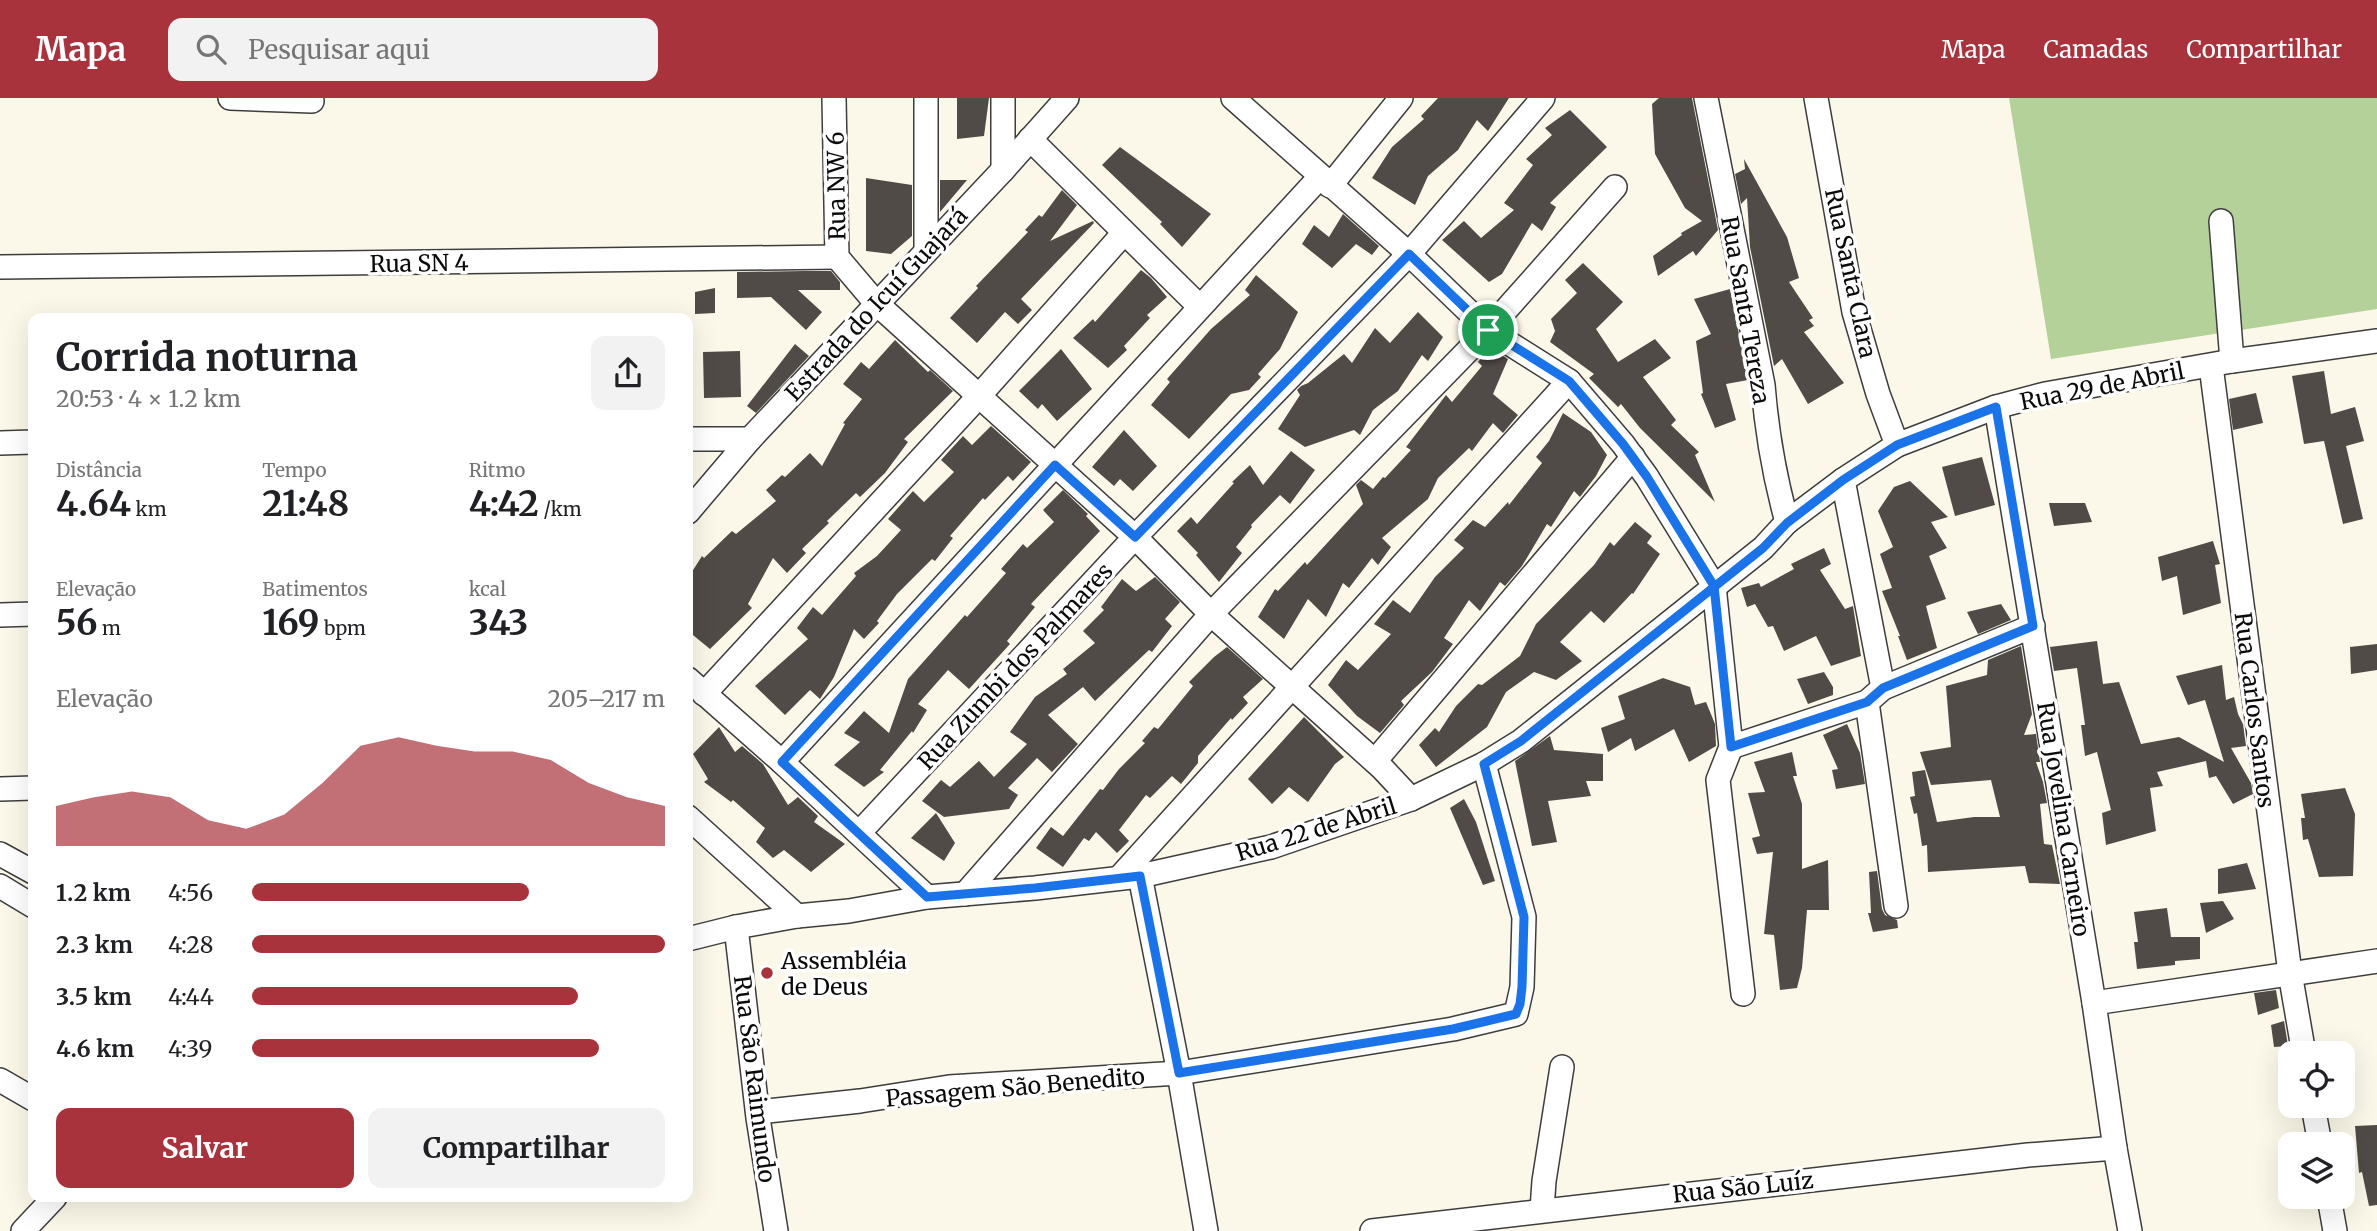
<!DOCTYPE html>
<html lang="pt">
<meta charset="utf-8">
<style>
:root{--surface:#fff;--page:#f2f2f2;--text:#202124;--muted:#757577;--accent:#a9333c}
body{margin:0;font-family:Merriweather,serif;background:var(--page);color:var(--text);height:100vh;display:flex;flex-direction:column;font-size:26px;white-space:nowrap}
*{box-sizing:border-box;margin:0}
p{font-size:23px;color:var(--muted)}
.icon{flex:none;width:38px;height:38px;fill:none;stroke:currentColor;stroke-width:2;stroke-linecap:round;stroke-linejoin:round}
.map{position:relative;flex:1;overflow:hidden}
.details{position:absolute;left:28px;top:215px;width:665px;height:889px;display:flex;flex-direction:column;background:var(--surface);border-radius:14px;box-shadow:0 7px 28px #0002}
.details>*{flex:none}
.controls{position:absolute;left:2278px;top:943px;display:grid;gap:14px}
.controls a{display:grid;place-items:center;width:77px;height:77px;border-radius:14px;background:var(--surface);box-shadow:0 7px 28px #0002;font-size:35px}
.pin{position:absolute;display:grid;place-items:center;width:60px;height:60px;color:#fff;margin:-30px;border:4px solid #fff;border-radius:50%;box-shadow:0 2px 7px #0007}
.round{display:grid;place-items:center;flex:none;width:74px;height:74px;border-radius:14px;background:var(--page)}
.headline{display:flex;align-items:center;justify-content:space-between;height:119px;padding:0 28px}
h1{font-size:38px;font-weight:700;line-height:52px}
.stats{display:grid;grid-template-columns:repeat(3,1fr);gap:10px;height:119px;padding:7px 28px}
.stats div{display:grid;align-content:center}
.stats b{font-size:35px;font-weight:700}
.stats small{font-size:19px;font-weight:400}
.stats p{font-size:19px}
.chart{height:196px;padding:14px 28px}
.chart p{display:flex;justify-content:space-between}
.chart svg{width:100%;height:126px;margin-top:7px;fill:var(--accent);opacity:.7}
.cta{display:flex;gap:14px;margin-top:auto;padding:14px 28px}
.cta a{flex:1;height:80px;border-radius:14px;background:var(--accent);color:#fff;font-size:28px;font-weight:700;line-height:80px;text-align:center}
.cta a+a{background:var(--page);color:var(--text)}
ul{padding:0 28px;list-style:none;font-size:23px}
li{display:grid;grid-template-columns:112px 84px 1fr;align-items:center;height:52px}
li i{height:18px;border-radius:9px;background:var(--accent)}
header{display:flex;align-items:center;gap:42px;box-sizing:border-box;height:98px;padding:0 35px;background:var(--accent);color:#fff}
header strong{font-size:33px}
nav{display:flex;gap:38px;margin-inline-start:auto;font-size:24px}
.search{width:490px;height:63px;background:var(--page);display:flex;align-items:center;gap:18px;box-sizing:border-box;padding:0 24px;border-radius:14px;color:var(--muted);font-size:26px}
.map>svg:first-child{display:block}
.forest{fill:#b4d199}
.building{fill:#514b48}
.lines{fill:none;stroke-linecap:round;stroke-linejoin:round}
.minor-casing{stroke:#3d3d3d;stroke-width:26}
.minor{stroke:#fff;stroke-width:23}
.route-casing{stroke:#fff;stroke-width:14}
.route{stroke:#1a73e8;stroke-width:9}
.poi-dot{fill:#a9333c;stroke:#fff;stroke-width:2.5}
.labels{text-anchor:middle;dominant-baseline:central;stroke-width:7;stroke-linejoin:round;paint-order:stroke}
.street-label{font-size:23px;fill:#0a0a0a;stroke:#fff}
.poi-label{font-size:23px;fill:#0a0a0a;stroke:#fff;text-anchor:start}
</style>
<header>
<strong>Mapa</strong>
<div class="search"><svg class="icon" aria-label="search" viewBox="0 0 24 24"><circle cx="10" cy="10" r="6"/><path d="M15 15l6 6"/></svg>Pesquisar aqui</div>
<nav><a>Mapa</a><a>Camadas</a><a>Compartilhar</a></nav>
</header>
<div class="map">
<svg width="2377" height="1133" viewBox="0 0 2377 1133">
<rect width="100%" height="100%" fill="#fcf8e9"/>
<polygon class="forest" points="2009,0 2377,0 2377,211 2051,261"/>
<g class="building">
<polygon points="957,0 989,0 984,38 957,41"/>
<polygon points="1438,0 1509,0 1488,33 1477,22 1458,52 1428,78 1415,107 1372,80 1392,49 1424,21 1421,18"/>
<polygon points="1659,0 1692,0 1718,132 1696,158 1693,153 1658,178 1653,158 1682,137 1681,135 1702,123 1685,110 1655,56 1652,6"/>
<polygon points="1570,12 1607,49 1550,105 1556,109 1542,133 1532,125 1502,176 1489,184 1442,142 1464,123 1481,140 1514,112 1504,105 1533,67 1526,61 1552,37 1545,30"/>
<polygon points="1120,49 1211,116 1182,149 1160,126 1162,124 1102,67"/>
<polygon points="1744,61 1787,139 1799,180 1789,184 1813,220 1809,222 1814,228 1804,234 1844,285 1808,306 1782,261 1774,268 1750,149 1747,100 1741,106 1735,76 1745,71"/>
<polygon points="866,80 912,87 912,138 891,156 866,153"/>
<polygon points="940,82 967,82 940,114"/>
<polygon points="1062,92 1077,107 1050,143 1093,123 1094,125 1021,201 1032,212 1018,226 1005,214 977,245 950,220 978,190 976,188 1028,134 1025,132 1039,117 1042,119"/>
<polygon points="1343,116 1379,148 1372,157 1356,146 1332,170 1302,146 1314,127 1329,139"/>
<polygon points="1583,165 1623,204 1596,231 1618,264 1655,241 1671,260 1643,279 1676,322 1671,327 1699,354 1695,357 1715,404 1640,330 1621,306 1618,309 1589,280 1594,276 1550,244 1555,233 1551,221 1577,195 1565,182"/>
<polygon points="1141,172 1151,180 1167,199 1147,217 1150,220 1124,248 1127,252 1108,270 1073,240 1093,221 1095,224"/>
<polygon points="804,173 831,173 840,184 840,192 798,192 822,214 806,232 771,199 737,200 737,174"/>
<polygon points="1256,177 1298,214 1280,251 1258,276 1261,279 1249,292 1231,296 1189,341 1151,307 1170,284 1167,281 1211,231 1250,197 1245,192"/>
<polygon points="715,190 715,215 695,216 695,194"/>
<polygon points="1730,191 1748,282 1726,286 1736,322 1715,330 1701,296 1703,295 1696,243 1711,236 1694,201"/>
<polygon points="1418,214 1443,239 1428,263 1422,257 1398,293 1373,312 1360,337 1354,332 1305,349 1278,331 1300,297 1297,292 1301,288 1308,285 1344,256 1352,265 1375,230 1390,245"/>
<polygon points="895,242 928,274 930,272 953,293 904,341 908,344 885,375 860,399 856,395 827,423 829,425 802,451 806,455 787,475 773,460 748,506 752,510 710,551 688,533 688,480 702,458 704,460 732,433 736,436 776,403 766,392 782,377 785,379 810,355 822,368 845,326 843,325 862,301 843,286 861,264 869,271"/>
<polygon points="795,246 809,258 756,315 747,308"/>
<polygon points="1490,250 1508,261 1493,296 1518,317 1503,335 1493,325 1472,353 1469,350 1438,380 1428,401 1382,440 1391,449 1378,467 1372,460 1349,490 1343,485 1326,519 1308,501 1284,541 1258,519 1275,491 1278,493 1305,464 1307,467 1363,406 1356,387 1361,382 1373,391 1383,379 1385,380 1411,352 1406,349 1446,297 1452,304 1482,268 1478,264"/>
<polygon points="1061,251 1092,291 1057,323 1042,306 1038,311 1019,293"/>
<polygon points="740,253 741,299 704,300 703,254"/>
<polygon points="2324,273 2331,316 2355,309 2364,343 2346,348 2363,421 2343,426 2324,343 2304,346 2292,278"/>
<polygon points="2256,295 2263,325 2233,332 2229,301"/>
<polygon points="1563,315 1591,334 1607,357 1596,378 1580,399 1574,393 1551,429 1547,426 1522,468 1505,488 1500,484 1480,513 1469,502 1444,540 1453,546 1432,574 1401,603 1404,607 1380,635 1357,618 1328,587 1346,562 1358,572 1391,536 1374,526 1393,502 1410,515 1435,479 1464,450 1454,442 1473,422 1485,429 1508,404 1509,407 1542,365 1536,359 1549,343"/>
<polygon points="991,328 1031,364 1013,383 1008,378 985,402 983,400 950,438 953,440 935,463 932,461 897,496 877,523 879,525 864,541 854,531 834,579 820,601 810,592 785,617 755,588 808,541 797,530 813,509 822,517 856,478 854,475 877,458 901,432 888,421 913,393 924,404 954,374 941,362 963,338 972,347"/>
<polygon points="1124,332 1157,368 1133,393 1120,381 1114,388 1092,369"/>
<polygon points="1291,353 1315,372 1290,406 1280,397 1251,427 1252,429 1236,449 1242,455 1219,484 1196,457 1198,455 1177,433 1191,419 1197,426 1234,385 1232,384 1250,367 1263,387"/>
<polygon points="1982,359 1995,407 1955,418 1942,369"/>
<polygon points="1910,383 1948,419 1931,424 1947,450 1929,458 1946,501 1926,508 1937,550 1907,562 1898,538 1900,538 1882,493 1892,490 1880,456 1893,449 1878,413 1894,389"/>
<polygon points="1063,392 1088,416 1086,418 1100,433 1031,506 1035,509 1007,543 1010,546 969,591 948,572 918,606 927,612 913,635 912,633 880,672 884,674 864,689 834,667 860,644 844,635 864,613 889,635 908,581 965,517 967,519 1006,475 1001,471 1023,446 1027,450 1054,424 1043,412"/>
<polygon points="2049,405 2085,405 2092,424 2054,428"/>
<polygon points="1635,424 1652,438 1647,445 1660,456 1633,496 1632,495 1604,525 1591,513 1560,544 1582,563 1556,582 1534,574 1506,594 1487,629 1436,669 1419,647 1435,630 1439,634 1456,608 1478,586 1482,587 1520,558 1536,526 1594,467 1610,444 1614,448"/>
<polygon points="2213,443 2220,466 2215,467 2221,505 2183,517 2177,478 2162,483 2158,459"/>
<polygon points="1824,450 1831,466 1820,472 1845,511 1853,508 1861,558 1831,568 1816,538 1784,553 1773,528 1768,529 1755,506 1747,509 1741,490 1759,485 1761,489 1794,471 1791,466"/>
<polygon points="1155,479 1180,504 1165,521 1172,528 1152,554 1149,552 1095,603 1083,589 1048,617 1078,646 1052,674 1037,660 1008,690 1018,697 1009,711 944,719 922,703 941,682 950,689 979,663 994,679 1027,646 1010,634 1035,599 1067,576 1063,571 1095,545 1083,533 1104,512 1101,509 1122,481 1136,493"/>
<polygon points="2001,506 2011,522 1978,536 1967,514"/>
<polygon points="2097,543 2103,586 2119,584 2141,646 2179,639 2224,664 2205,602 2188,607 2176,578 2222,567 2226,602 2234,599 2238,616 2243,626 2246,648 2231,650 2251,685 2253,696 2233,706 2216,678 2209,680 2206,663 2157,674 2163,688 2150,690 2156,733 2106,747 2102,715 2111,712 2097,654 2085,658 2081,627 2085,627 2077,570 2054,573 2050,549"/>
<polygon points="2377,546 2377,572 2351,576 2350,549"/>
<polygon points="2021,548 2032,616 2024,637 2036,636 2040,664 2036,664 2043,684 2047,705 2040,706 2044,746 2052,747 2060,786 2029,785 2025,768 1928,774 1927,747 1922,748 1917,715 1914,716 1910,699 1915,698 1912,674 1925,672 1937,724 1974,719 2000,719 1991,682 1931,687 1920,654 1951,649 1946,588 1987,577 1988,562"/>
<polygon points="1227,549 1263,581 1243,599 1248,605 1232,622 1231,620 1198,658 1198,665 1181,686 1172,678 1150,700 1146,697 1119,732 1129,743 1117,755 1096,734 1089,743 1084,740 1063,769 1036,750 1051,729 1063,738 1100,691 1103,692 1119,671 1145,645 1142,643 1154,629 1158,631 1193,588 1189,584 1214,559"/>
<polygon points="1824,574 1833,589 1833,597 1808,606 1797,581"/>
<polygon points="1663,580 1690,589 1695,607 1706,604 1715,626 1716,648 1689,664 1674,631 1635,653 1631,640 1608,654 1601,630 1625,621 1618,598"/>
<polygon points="1304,619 1344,659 1335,666 1308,704 1289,689 1272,706 1248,681"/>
<polygon points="1847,626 1860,655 1865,686 1836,691 1832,672 1838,671 1823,637"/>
<polygon points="719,629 735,654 742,648 763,666 788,707 798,699 818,718 814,724 845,746 811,774 784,752 773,760 756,744 765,730 733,702 731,704 704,684 708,681 693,656"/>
<polygon points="1550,638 1554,652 1603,656 1603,683 1586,683 1591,698 1548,703 1557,744 1532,748 1515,663"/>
<polygon points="1792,654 1797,678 1793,678 1802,706 1802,771 1828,762 1829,812 1807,812 1802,870 1797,890 1780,892 1774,837 1764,836 1773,754 1757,756 1752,740 1760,738 1748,695 1765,694 1754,664"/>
<polygon points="2345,690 2355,716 2353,778 2319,779 2308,741 2303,742 2301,720 2305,720 2301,696"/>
<polygon points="1464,701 1476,724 1495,783 1483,787 1450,710"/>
<polygon points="936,715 955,745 944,763 911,740"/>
<polygon points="2247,765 2256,791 2218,796 2218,771"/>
<polygon points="1877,773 1882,811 1885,817 1897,822 1898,830 1873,834 1868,815 1871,815 1869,774"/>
<polygon points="2223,803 2234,821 2206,835 2200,805"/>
<polygon points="2167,810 2171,839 2200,839 2200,861 2175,863 2175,867 2137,871 2134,844 2138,844 2134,814"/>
<polygon points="2276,892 2279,910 2258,917 2254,895"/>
<polygon points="2284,923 2288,948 2274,949 2271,927"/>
<polygon points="2377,1027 2377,1107 2369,1108 2362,1074 2359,1075 2355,1028"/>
</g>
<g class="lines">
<g class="minor-casing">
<g id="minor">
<polyline points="230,0 312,3"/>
<polyline points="834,0 837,159 876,205 1135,439 1211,516 1382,670 1411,701"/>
<polyline points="1003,0 1003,72"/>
<polyline points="1233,0 1409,156 1488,232 1569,283 1623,346 1647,379 1714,488 1731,649 1718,682 1743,896"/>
<path d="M1706 0 1763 287C1767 337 1774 377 1787 424"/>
<polyline points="1816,0 1854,214 1878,296 1897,347"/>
<polyline points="1030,41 1200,209"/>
<polyline points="1330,88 1401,0"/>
<polyline points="2221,123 2232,263"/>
<polyline points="926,152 926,0"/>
<polyline points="0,169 837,159"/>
<polyline points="2211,268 2290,875 2304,956"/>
<polyline points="1996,309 2094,905 2115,1050 2130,1133"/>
<polyline points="688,341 750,341"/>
<polyline points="0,345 33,344"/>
<polyline points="1843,382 1883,590"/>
<polyline points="688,414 750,341 1003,72 1067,0"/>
<polyline points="0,517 33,516"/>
<polyline points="688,581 782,664 927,799"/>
<polyline points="704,596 979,298 1124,135"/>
<polyline points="1867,604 1896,808"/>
<polyline points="1731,649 1867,604 1883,590 2033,528"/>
<polyline points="1375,663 1633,359"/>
<polyline points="782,664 1320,79"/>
<polyline points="0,691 33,690"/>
<polyline points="688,719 797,818"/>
<polyline points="859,735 1135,439 1409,156 1543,0"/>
<polyline points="0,756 33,774"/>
<polyline points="1140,778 1179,975 1206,1133"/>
<polyline points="1119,780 1569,283"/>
<polyline points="0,788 33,808"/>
<polyline points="965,796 1211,516 1488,232 1615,89"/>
<polyline points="736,829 758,1020 776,1133"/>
<polyline points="688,841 736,829 797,818 849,813 927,799 1035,790 1140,778 1271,749 1411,701 1484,666 1521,643 1763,450 1787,424 1843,382 1897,347 1996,309 2045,296 2232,263 2377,243"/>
<polyline points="2094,905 2377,863"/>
<polyline points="0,982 33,1001"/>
<polyline points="2313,1008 2320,1046"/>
<polyline points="758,1014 860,1003 949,989 1179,975 1453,931 1516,916 1522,889 1524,819 1484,666"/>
<polyline points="2329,1099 2335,1133"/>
<polyline points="1542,1112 1544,1083 1562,969"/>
<polyline points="23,1133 55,1099"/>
<polyline points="1372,1133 2028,1057 2115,1050"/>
</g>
</g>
<use href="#minor" class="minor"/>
</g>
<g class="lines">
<g class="route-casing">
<polyline id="route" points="1488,232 1409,156 1135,439 1055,367 782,664 927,799 1035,790 1140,778 1179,975 1453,931 1516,916 1520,906 1522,889 1524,819 1484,666 1521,643 1763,450 1787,425 1843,382 1897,347 1996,309 2033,528 1883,590 1867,604 1731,649 1714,488 1647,379 1623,346 1569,283 1488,232"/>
</g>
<use href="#route" class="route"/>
</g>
<circle class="poi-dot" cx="767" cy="875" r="7"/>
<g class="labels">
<g class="street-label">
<text transform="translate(836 88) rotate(-91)">Rua NW 6</text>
<text transform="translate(419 165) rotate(-1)">Rua SN 4</text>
<text transform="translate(1851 175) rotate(78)">Rua Santa Clara</text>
<text transform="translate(876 206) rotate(-47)">Estrada do Icuí Guajará</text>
<text transform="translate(1746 212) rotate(80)">Rua Santa Tereza</text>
<text transform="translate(2102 288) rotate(-11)">Rua 29 de Abril</text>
<text transform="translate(1015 568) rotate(-47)">Rua Zumbi dos Palmares</text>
<text transform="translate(2255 612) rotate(83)">Rua Carlos Santos</text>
<text transform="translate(2064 721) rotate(81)">Rua Jovelina Carneiro</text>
<text transform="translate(1316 731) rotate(-17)">Rua 22 de Abril</text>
<text transform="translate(755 981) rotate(83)">Rua São Raimundo</text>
<text transform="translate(1015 989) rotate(-5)">Passagem São Benedito</text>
<text transform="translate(1743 1089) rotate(-6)">Rua São Luíz</text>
</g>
<g class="poi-label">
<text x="781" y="862">Assembléia<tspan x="781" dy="26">de Deus</tspan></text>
</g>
</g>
</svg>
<div class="controls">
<a><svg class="icon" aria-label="locate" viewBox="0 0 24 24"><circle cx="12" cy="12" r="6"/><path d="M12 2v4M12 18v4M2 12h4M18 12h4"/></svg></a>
<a><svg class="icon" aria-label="layers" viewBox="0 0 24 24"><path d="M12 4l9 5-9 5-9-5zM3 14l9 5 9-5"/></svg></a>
</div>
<div class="pin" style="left:1488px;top:232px;background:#1e9e55"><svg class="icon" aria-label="arrive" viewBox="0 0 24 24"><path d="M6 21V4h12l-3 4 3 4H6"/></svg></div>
<section class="details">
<div class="headline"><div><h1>Corrida noturna</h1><p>20:53 · 4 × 1.2 km</p></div><a class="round"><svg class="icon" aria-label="share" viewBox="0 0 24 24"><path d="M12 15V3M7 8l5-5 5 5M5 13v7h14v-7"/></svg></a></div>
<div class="stats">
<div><p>Distância</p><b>4.64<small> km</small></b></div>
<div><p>Tempo</p><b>21:48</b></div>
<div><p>Ritmo</p><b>4:42<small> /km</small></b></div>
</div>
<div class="stats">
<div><p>Elevação</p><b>56<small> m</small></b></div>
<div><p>Batimentos</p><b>169<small> bpm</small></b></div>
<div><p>kcal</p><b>343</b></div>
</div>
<div class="chart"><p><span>Elevação</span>205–217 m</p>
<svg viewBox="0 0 160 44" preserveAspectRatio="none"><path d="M0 44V30L10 27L20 25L30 27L40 35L50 38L60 33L70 22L80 9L90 6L100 9L110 11L120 11L130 14L140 22L150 27L160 30V44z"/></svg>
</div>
<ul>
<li><b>1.2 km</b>4:56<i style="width:67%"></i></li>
<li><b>2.3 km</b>4:28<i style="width:100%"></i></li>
<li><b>3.5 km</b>4:44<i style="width:79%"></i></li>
<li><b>4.6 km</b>4:39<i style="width:84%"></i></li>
</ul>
<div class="cta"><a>Salvar</a><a>Compartilhar</a></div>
</section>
</div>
